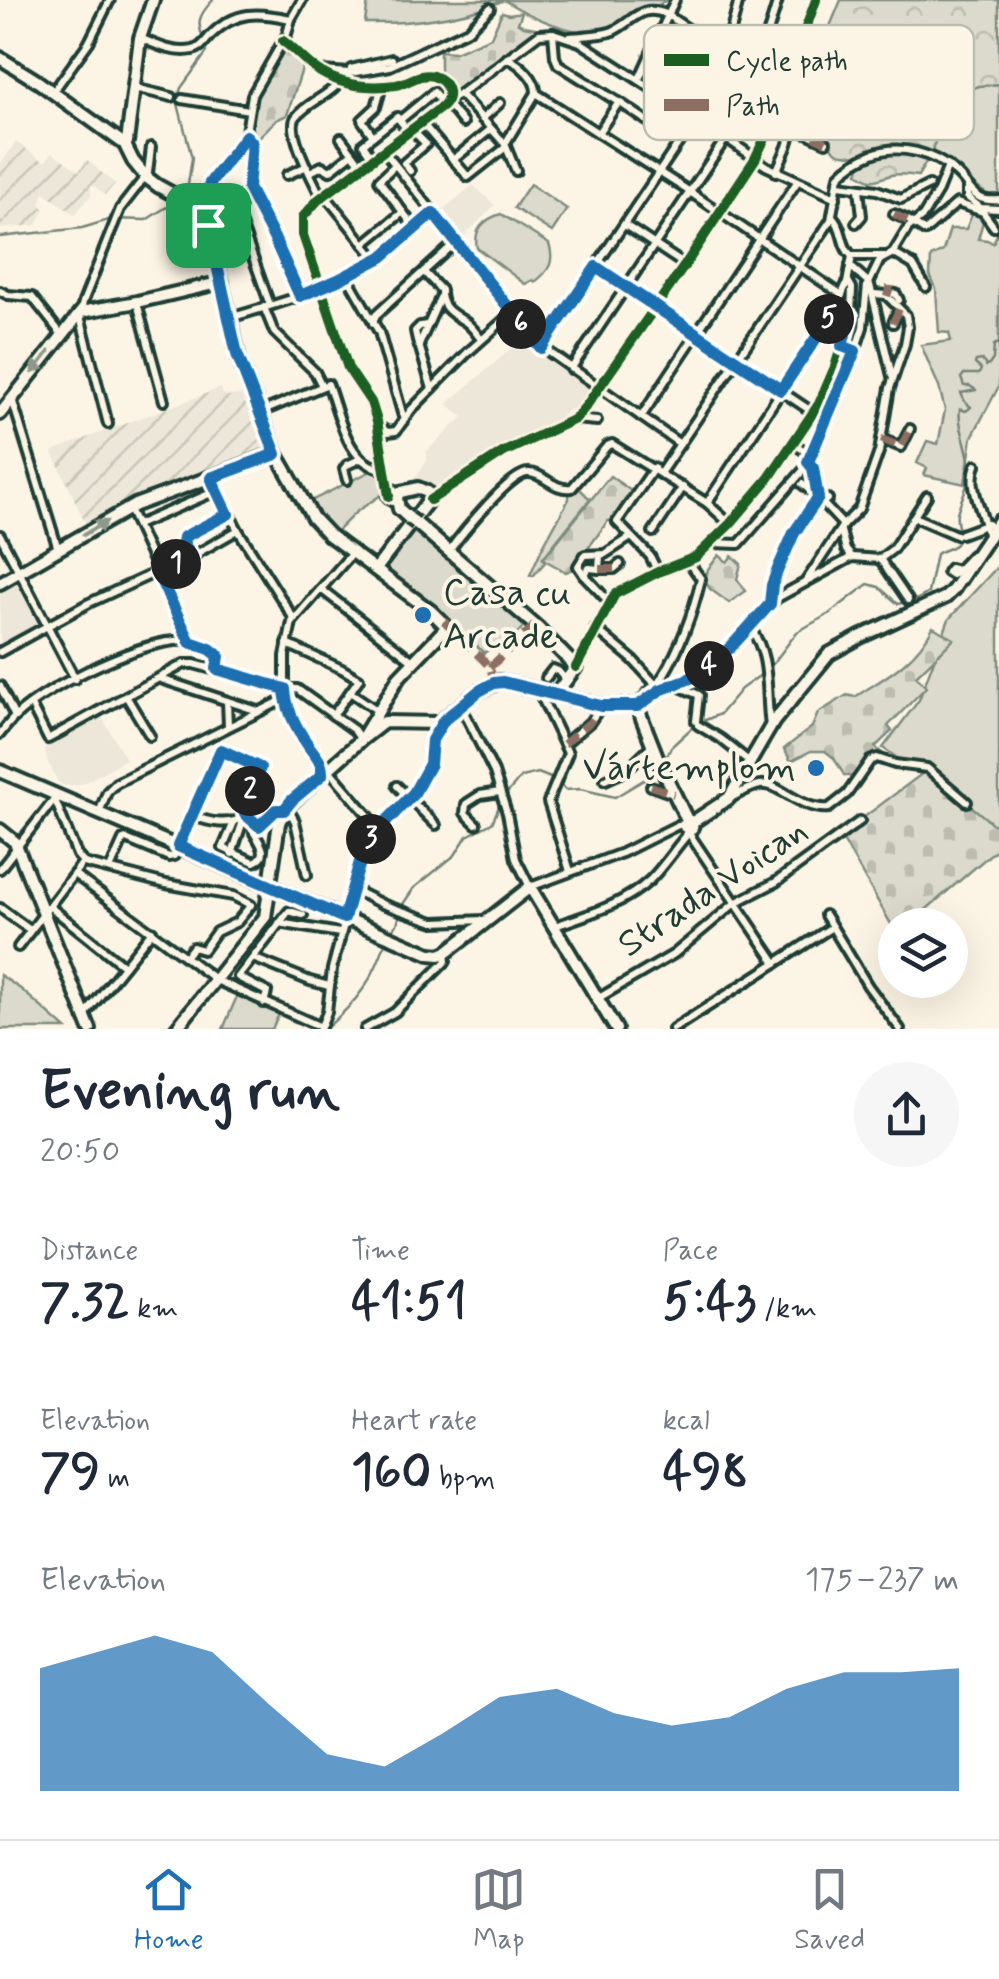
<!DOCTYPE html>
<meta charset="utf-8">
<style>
:root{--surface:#fff;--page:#f6f6f7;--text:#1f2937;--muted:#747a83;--line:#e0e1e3;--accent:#1f6fb2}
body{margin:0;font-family:Mynerve,sans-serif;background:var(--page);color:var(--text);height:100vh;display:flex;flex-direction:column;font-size:38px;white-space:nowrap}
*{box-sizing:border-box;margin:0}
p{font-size:32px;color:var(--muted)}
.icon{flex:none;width:55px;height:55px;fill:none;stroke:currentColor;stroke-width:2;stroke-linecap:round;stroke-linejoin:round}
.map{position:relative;height:1029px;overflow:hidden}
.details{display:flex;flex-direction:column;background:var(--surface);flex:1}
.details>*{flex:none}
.controls{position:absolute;left:878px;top:908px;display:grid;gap:20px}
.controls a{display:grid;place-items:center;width:90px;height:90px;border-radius:50%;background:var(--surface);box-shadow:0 10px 40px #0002;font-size:50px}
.pin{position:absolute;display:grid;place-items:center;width:85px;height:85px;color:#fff;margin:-42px;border-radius:20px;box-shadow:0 5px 15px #0006}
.km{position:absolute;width:50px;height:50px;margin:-25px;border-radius:50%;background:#222;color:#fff;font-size:28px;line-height:50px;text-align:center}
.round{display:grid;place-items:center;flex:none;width:105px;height:105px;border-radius:52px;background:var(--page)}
.headline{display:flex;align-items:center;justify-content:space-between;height:170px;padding:0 40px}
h1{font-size:55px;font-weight:800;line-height:75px}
.metrics{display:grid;grid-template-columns:repeat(3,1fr);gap:15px;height:170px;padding:10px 40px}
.metrics div{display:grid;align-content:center}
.metrics b{font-size:50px;font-weight:800}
.metrics small{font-size:28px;font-weight:400}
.metrics p{font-size:28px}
.chart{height:280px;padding:20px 40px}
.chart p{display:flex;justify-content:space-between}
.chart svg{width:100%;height:180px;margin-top:10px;fill:var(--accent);opacity:.7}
.tabs{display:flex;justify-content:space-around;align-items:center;height:140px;border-top:2px solid var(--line);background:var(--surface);font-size:28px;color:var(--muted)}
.tabs a{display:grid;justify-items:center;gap:5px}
.tabs .active{color:var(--accent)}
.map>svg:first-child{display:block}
.built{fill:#ece7d8}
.industrial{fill:url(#industrial-furrows)}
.green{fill:#dcdacc;stroke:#7e8c80;stroke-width:2.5}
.forest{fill:url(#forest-crowns);stroke:#7e8c80;stroke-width:2.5}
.cemetery{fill:url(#cemetery-stones);stroke:#7e8c80;stroke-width:2.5}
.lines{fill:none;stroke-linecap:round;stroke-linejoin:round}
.stream{stroke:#758479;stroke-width:2.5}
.minor-casing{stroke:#1f3d34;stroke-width:14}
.major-casing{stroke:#1f3d34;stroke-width:18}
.minor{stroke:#fcf5e5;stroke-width:6}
.major{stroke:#fcf5e5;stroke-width:10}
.major-bridge-casing{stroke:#1f3d34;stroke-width:18;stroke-linecap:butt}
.major-bridge{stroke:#fcf5e5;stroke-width:10}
.quiet{stroke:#8d6e63;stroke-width:8;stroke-dasharray:15 8;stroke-linecap:butt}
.cycleway-casing{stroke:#fcf5e5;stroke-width:16}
.cycleway{stroke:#1b5e20;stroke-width:10}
.oneway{fill:#8e998c}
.route-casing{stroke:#fff;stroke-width:20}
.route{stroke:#1f6fb2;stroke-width:12}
.poi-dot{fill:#1f6fb2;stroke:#fcf5e5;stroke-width:4}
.labels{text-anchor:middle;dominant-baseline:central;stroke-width:8;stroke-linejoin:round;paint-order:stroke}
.poi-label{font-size:38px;fill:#1f3d34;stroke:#fcf5e5;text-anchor:start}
.street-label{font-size:38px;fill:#1f3d34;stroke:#fcf5e5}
.key{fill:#fcf5e5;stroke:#babeb0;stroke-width:2.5}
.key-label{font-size:28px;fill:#1f3d34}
</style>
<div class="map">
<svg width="999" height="1029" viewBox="0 0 999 1029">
<defs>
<pattern id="industrial-furrows" width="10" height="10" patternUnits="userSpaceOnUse" patternTransform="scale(2.5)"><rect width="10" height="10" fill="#ece7d8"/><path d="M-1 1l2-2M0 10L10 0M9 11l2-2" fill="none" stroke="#cac7ba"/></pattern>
<pattern id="forest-crowns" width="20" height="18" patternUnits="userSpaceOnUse" patternTransform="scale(2.5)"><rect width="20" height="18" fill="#dcdacc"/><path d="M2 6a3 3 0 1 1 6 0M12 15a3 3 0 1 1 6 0" fill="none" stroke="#bcbcb0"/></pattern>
<pattern id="cemetery-stones" width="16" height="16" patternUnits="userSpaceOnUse" patternTransform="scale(2.5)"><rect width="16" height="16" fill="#dcdacc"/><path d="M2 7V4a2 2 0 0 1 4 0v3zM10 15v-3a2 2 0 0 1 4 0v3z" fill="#bcbcb0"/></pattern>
</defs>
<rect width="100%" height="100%" fill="#fcf5e5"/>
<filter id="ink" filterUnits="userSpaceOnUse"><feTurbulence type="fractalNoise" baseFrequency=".01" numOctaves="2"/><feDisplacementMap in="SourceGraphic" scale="20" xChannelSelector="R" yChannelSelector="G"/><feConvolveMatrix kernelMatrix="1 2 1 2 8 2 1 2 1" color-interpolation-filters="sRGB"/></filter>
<g filter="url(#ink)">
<g class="built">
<polygon points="473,185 495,205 460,240 439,213"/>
<polygon points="526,336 540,353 595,390 575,414 569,409 560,418 562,422 497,452 433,493 414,480 428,459 426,452 463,417 447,404"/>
<polygon points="18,579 43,625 0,648 0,589"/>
<polygon points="101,716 126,759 82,784 66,786 58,782 48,762 44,748"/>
</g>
<g class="industrial">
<polygon points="16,142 45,162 52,152 79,171 87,160 115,184 105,195 91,184 91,195 75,215 44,192 40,204 45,209 37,225 0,229 0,165"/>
<polygon points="221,388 222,393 228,396 245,394 268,451 88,529 52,451"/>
</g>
<g class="green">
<path d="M368 0H667C646 12 625 25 602 31 575 38 527 15 504 0 467 17 406 24 365 23Z"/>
<path d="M999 84V197L989 196 932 152C934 129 948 104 967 90 976 84 989 86 999 84Z"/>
<polygon points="530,184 567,209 552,232 514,208"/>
<polygon points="973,212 984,218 978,239 987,240 993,243 999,230 999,386 972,437 965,484 924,475 927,468 917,463 927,441 938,444 945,410 939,387 921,345 951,341 949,333 939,332 936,289 930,275 931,257 943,251 950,229 966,229"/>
<path d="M501 214 549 244C555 262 549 271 535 282L533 280 525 284 477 248C473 230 484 219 501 214Z"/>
<polygon points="371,471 379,474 384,493 356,512 334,534 323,526 307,503"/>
<polygon points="578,487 590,499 543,558 546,561 533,576 530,575 542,548 569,499 569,492"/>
<path d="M415 524 527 624 509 641 507 640C499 645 491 647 484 653L458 629 380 569Z"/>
<polygon points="999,565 999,830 883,748 919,700 949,619"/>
<polygon points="0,975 22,990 66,1029 0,1029"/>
<polygon points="238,994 280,1012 272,1029 223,1029"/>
</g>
<path class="forest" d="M841 0H999V84L978 86 968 90 943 115 932 152 918 176C909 175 900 173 891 175 873 180 875 185 858 173L861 164 856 156C836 151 839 159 827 138L826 36Z"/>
<g class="cemetery">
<polygon points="502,12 509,14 522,12 518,23 524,26 541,29 459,93 449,93 440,79 440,51 455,52 491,37"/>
<polygon points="283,41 305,60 287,115 276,120 253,143 246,136 251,99"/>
<polygon points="610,476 634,493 615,520 608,521 589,547 589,554 578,566 566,572 543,559"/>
<polygon points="719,555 727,562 732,556 741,564 737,579 746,591 729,603 710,589 705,581 708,569"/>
<path d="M933 627 954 639 916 676 926 687 888 726 892 731 875 747 884 755 883 760 877 758 851 777 844 775 834 758 825 751H811L791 761 784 749 812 727 818 713 847 695 855 697C887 676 915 662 933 627Z"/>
<polygon points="927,770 999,829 999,847 921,914 906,925 895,925 895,931 840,835"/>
</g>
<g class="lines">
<g class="stream">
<path d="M186 198 192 158 177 100 181 88 207 52C201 27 191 23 213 0"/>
<polyline points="0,237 82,228 112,219 146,220 165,208 181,203"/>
<path d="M664 762 671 747 696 724 720 714 741 689 769 669 797 632 829 614 868 584 879 587 898 604 918 599 928 593 936 554C941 550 951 549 956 544 963 536 955 523 957 513 961 498 970 485 970 468 969 447 957 426 960 409L966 411 971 407 965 402 961 393 976 390 970 386H964L961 378 964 374H979L981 369 975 364 976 361 982 360 986 366 989 365 993 359 994 345 999 343"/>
<polyline points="504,797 521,777 538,773 558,781 565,790 580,789 615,797 657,772"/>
<polyline points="401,907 414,888 455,855 467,836 492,823 500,804"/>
<polyline points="389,933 397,924 400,915"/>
<path d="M325 1029C356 1003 374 980 386 940"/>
</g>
<g class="minor-casing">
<g id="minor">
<polyline points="553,33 555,57 558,64 618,102"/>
<path d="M570 37C581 36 604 35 613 31 633 22 640 3 666 14L725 54"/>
<path d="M140 38C156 45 175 54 193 50 202 48 205 41 211 35 236 10 258 12 291 19"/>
<path d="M283 41C294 49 303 59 313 67 337 85 366 89 396 85 408 83 421 72 433 76 448 81 453 95 443 106L318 200 303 217V235L348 368 371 402 377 421 389 494"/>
<path d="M507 58C520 64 537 79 536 93L598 133"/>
<polyline points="723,59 753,81"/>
<polyline points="351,69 392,59"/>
<polyline points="321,71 350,73 390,66 468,30 490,8"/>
<polyline points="639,79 675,0"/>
<polyline points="134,88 172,97"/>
<polyline points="53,92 89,42 110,0"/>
<polyline points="460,94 505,144 516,171"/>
<polyline points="668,98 696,35"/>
<polyline points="182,99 249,110"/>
<polyline points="449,99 460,94 539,34 553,33 580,42 696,117 766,166 836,198"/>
<polyline points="447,103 463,123"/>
<polyline points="482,119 500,103"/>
<polyline points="400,120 434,92 443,106"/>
<polyline points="647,121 619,102 598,133 687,190 842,295"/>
<polyline points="422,123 468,177 506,147"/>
<polyline points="793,127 826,142"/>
<path d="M246 136 253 143C253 157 251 171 248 184 245 195 239 204 238 216L270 305"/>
<polyline points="373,136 362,120 376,107 382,86"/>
<polyline points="341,138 363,167"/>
<polyline points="505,144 536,93"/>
<polyline points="385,152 539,345 680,444"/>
<polyline points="373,159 363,144 397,117 410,133"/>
<polyline points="453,160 491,129"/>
<polyline points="395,165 379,180 414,227"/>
<polyline points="410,171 404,163 426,144 413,131"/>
<polyline points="310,172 322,166 330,171 350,155"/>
<polyline points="776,172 787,147 811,71"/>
<polyline points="287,175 307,166"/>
<polyline points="839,185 877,190 901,199 929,185"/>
<polyline points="248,189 274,237 300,296"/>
<polyline points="967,189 967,197 981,208 999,209"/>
<polyline points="325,195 377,260"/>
<path d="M321 197C314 182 286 131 296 117 307 103 328 96 340 82"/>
<polyline points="894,214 908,220 925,231 957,203 983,212 994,227"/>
<path d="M833 217C844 228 840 246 852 256H884"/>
<polyline points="856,223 862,216 859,189"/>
<polyline points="208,224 208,193 211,183 245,138 252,95 287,34 291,19 302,0"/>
<polyline points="625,225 685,265"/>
<polyline points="364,244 403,212"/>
<polyline points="893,253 913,265 926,287"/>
<polyline points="850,266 867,281"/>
<polyline points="596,267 814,413"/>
<path d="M424 272 441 290C440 307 451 313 464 321 471 325 476 333 481 339"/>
<polyline points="347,276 379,332 404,420"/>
<polyline points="848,281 852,288 851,316"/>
<polyline points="870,281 880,260 893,253 908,228 923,216 938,191 948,166"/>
<polyline points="870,285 892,376"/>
<polyline points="0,291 8,295 32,297 62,335"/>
<polyline points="889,293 896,294 899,300"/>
<polyline points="137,303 164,401"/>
<polyline points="264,307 274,332 315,372 322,386"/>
<path d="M230 318C282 302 340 287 385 255 402 242 416 226 433 213"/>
<polyline points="373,323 376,315 456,242"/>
<polyline points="893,323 899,309"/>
<polyline points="418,345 415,331 420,326 427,325"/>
<polyline points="541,348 696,117 725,54 739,0"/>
<polyline points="855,351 863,327 867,285"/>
<polyline points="571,369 726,138 753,81 778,0"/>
<polyline points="432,389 419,345 440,298"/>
<polyline points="12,399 58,549"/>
<path d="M261 412 328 384C339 413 347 466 384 469"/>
<polyline points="641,417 797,182"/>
<polyline points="575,419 597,421"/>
<polyline points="108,424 80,316 83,302 120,209 148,173 151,147"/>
<polyline points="378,426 388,432 396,431 411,410 467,353 512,313"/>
<polyline points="881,439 901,447 910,429"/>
<polyline points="794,444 811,455"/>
<polyline points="809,462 813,468 816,496 843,525"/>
<path d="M976 465C967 487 984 512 987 535"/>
<polyline points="654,468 617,522 650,556 658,572"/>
<path d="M661 472 831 220 839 176C848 166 860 159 872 154 900 143 933 153 955 172 972 186 971 203 999 200"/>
<polyline points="211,478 238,530 294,619"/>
<polyline points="347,480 344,469 347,465 360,459"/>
<polyline points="802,484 815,494"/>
<polyline points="430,500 504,452 575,419 586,406 685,265 755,159 784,98 804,33 816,0"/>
<polyline points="707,503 835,310 847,283 852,256"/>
<polyline points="129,509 190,642"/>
<polyline points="914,517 956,535"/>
<polyline points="137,525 216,491"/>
<polyline points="841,531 846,550 852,557"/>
<polyline points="653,532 683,487"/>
<polyline points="961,534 988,524"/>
<polyline points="0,535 75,679"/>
<polyline points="712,543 739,544 807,466 855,351 842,346"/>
<path d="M449 551C460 536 510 473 528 473 543 472 553 491 572 488L607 446 612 444 707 503 730 524"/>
<polyline points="353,552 292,622 285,656 285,699 307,744 379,828"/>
<polyline points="191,557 183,542 184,537 228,513"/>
<polyline points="880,559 893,549 927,496"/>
<polyline points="880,559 908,600"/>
<polyline points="599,569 614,569 620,564"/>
<polyline points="957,570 950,568 947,572 952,575 955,573 972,555"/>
<polyline points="584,575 589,568 599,569 600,555"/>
<polyline points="806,581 843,525 859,509 879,452 890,388 905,344 908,327 906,315 886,295 874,294"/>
<polyline points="321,589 413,661"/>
<polyline points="609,602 584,575 578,566 585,555 605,554 631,537"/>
<path d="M770 603C772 571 797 511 828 499"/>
<polyline points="595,628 633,660 656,685"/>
<path d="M750 628C772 656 765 693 770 726"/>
<polyline points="287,644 342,669 359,679 350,692"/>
<polyline points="0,652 89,603 198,553 238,530"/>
<polyline points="577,666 615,594 658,572 696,557 730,524 769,478 819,404 835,367 851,316 835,310"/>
<polyline points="546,678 553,669 558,671 566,680"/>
<polyline points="161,679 258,711"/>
<polyline points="676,685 699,695 696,721"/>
<polyline points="0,686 15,717"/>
<polyline points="539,692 568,753 548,802 570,871"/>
<polyline points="126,696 150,736"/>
<polyline points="227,701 228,726"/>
<polyline points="640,704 660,690 683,682 706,668 740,639 777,598 852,557 880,559"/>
<polyline points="31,705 48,739 184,664 194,664 285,689 297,689 354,730 361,740"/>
<polyline points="461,706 494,772 507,813 516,859 530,887 622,853 678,825 685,824"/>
<path d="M638 706C643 695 656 687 663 676 681 646 693 613 701 579L688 561"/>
<polyline points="333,715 350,692 378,711"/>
<polyline points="698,725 721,739 750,762"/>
<path d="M0 734C5 728 10 721 16 716 46 687 147 636 188 641 199 643 209 648 217 654V669"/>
<polyline points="564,744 590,722 601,706"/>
<polyline points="605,780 625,771 652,745"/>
<polyline points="397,786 436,825"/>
<polyline points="651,786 673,794"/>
<path d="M730 798C739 794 750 787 760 785 778 781 800 811 829 808L847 794 870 761 877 758 895 764 927 768 967 802"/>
<polyline points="55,800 77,855 84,863 166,884 233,896 251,905 237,922 216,932 203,950 193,947 186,956"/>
<polyline points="99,813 107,792 116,783 285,699"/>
<path d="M192 815C209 823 231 827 247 815"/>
<path d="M234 822 223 848 254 862C270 856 261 844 254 833L255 829 278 809 291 814 295 821 307 875"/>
<polyline points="476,824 465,813 466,804 480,795 500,792"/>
<polyline points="689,831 692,838 776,963"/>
<polyline points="232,854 244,818"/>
<polyline points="0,869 56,797"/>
<polyline points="110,869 123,840 126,839 169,857 174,856 221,750 260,767 243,811 259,826"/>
<polyline points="74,874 216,980 321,1027"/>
<polyline points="352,889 382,904 434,922 484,920"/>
<polyline points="49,906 124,966"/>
<polyline points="0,908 30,930"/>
<polyline points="825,915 868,986 900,1029"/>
<polyline points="279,923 340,933"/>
<path d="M555 926C589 914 623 905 650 880 663 867 674 850 686 836L687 829"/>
<polyline points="18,947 83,862"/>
<polyline points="253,958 310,981 329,986"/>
<polyline points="597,999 674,954 735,903 776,882 860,821"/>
<polyline points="264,1003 267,992 238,977 289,911 303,915"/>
<polyline points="85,1015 152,931"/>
<polyline points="320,1029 327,1012 332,969 362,857 378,829 413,795 430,764 432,740 443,721"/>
<polyline points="365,1029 395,1012 446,961 445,953"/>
<polyline points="673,1029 832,927"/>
</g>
</g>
<g class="major-casing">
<g id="major">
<polyline points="0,58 37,81 123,143"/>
<polyline points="127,142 140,38 153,0"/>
<polyline points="126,147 133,161 146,177 158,186 191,204 208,225 239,359 276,453 313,518 329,535 432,612 445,625 444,630 399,677 364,735"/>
<polyline points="0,414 81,312 137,302 222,282"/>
<polygon points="393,491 398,495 393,500 389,496"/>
<polyline points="397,498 399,509 409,518"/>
<polyline points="416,523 538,628 576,667 555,695"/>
<polyline points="376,569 430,498 427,492 418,488 397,493"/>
<polyline points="0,583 135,505 276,453"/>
<polyline points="0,771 430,954 440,955 447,952 530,887 616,1029"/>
<polygon points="687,820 693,822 692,828 685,827"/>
<polyline points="693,822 729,798 774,721 829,654 860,637 946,597 953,590 999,521"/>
<polyline points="0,830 15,842 90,1029"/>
<polyline points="176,1029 265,917 279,823 286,807 361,740 384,722 439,723 479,691 500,681 601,706 637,706 660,764 687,820"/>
</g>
</g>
<use href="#minor" class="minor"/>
<use href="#major" class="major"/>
<g class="major-bridge-casing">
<polyline id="major-bridge" points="409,518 416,523"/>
</g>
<use href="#major-bridge" class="major-bridge"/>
<g class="quiet">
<polyline points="723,59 753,81"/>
<polyline points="793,127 826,142"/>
<polyline points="894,214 913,224"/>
<polyline points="887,296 890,286"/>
<polyline points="893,323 899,309"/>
<polyline points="881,439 901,447 910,429"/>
<polyline points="599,569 614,569 620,564"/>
<polyline points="444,621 490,667 494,683"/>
<polyline points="490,667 535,625"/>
<polyline points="564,744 590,722 601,706"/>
<polyline points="651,786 674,794"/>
</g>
<g class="cycleway-casing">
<g id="cycleway">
<path d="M283 41C294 49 303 59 313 67 337 85 366 89 396 85 408 83 421 72 433 76 448 81 453 95 443 106L318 200 303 217V235L348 368 371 402 377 421 389 496"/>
<polyline points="430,500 504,452 575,419 586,406 685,265 755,159 784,98 804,33 816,0"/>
<polyline points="576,667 615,594 658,572 696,557 730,524 769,478 819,404 835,367 851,316 835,310"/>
</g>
</g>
<use href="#cycleway" class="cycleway"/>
</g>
<defs><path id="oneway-solid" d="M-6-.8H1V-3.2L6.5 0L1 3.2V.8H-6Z" transform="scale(2.5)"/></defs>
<g class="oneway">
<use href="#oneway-solid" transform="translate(41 362) rotate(128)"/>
<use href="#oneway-solid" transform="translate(95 528) rotate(-31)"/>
</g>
</g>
<g class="lines" filter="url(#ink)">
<g class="route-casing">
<path id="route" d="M246 136 252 143 248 188 274 238 300 296 338 280 382 257 433 213 541 348 596 267 781 390 835 310 850 316 842 346 855 351 808 462 813 468 818 498 794 533 778 569 772 585 770 604 730 648 691 678 660 690 638 706H601L503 682 494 683 479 691 444 720 432 740 430 764 414 793 378 830 368 845 360 862 344 918 178 846 221 750 260 768 243 808 245 814 259 826 276 810H284L292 800 322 775C323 761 315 756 308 745 296 728 286 709 285 689L217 669 219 656 210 649 190 642 157 572 191 556 183 542 184 537 228 514 211 478 276 454 237 354 208 225V193L210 183Z"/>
</g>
<use href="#route" class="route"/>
</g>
<g class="poi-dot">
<circle cx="423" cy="615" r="10"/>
<circle cx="816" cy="768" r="10"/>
</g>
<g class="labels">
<g class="poi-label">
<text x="443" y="593">Casa cu<tspan x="443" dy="44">Arcade</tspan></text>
<text x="796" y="768" text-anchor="end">Vártemplom</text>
</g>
<g class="street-label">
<text transform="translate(713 888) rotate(-34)">Strada Voican</text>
</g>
</g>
<rect x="644" y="25" width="330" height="115" rx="15" class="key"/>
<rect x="664" y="54" width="45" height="12" fill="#1b5e20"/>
<rect x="664" y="99" width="45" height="12" fill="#8d6e63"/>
<g class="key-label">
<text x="726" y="70">Cycle path</text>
<text x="726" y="115">Path</text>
</g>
</svg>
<div class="controls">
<a><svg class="icon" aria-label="layers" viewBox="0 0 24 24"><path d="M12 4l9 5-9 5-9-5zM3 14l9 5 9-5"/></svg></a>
</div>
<div class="pin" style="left:208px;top:225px;background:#1e9e55"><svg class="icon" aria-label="arrive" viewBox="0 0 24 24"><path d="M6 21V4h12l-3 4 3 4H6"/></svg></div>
<b class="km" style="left:176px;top:564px">1</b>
<b class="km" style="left:250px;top:791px">2</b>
<b class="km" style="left:371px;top:839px">3</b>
<b class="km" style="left:709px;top:666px">4</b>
<b class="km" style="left:829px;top:319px">5</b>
<b class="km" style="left:521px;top:324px">6</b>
</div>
<section class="details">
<div class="headline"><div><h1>Evening run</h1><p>20:50</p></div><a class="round"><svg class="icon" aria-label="share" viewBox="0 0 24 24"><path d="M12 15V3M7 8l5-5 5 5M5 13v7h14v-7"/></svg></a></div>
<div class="metrics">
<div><p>Distance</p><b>7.32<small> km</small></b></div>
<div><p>Time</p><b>41:51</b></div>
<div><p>Pace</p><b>5:43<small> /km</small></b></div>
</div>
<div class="metrics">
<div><p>Elevation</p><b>79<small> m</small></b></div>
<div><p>Heart rate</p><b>160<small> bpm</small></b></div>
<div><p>kcal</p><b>498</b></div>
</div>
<div class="chart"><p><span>Elevation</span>175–237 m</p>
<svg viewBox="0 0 160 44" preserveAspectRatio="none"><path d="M0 44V14L10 10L20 6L30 10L40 23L50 35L60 38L70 30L80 21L90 19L100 25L110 28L120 26L130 19L140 15L150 15L160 14V44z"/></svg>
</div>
</section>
<nav class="tabs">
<a class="active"><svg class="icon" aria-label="home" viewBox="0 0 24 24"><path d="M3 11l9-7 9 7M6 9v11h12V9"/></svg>Home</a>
<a><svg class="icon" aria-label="map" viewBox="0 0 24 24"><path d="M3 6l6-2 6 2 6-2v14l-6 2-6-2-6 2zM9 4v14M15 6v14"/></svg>Map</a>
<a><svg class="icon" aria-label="saved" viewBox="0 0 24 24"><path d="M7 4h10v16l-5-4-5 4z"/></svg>Saved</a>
</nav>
